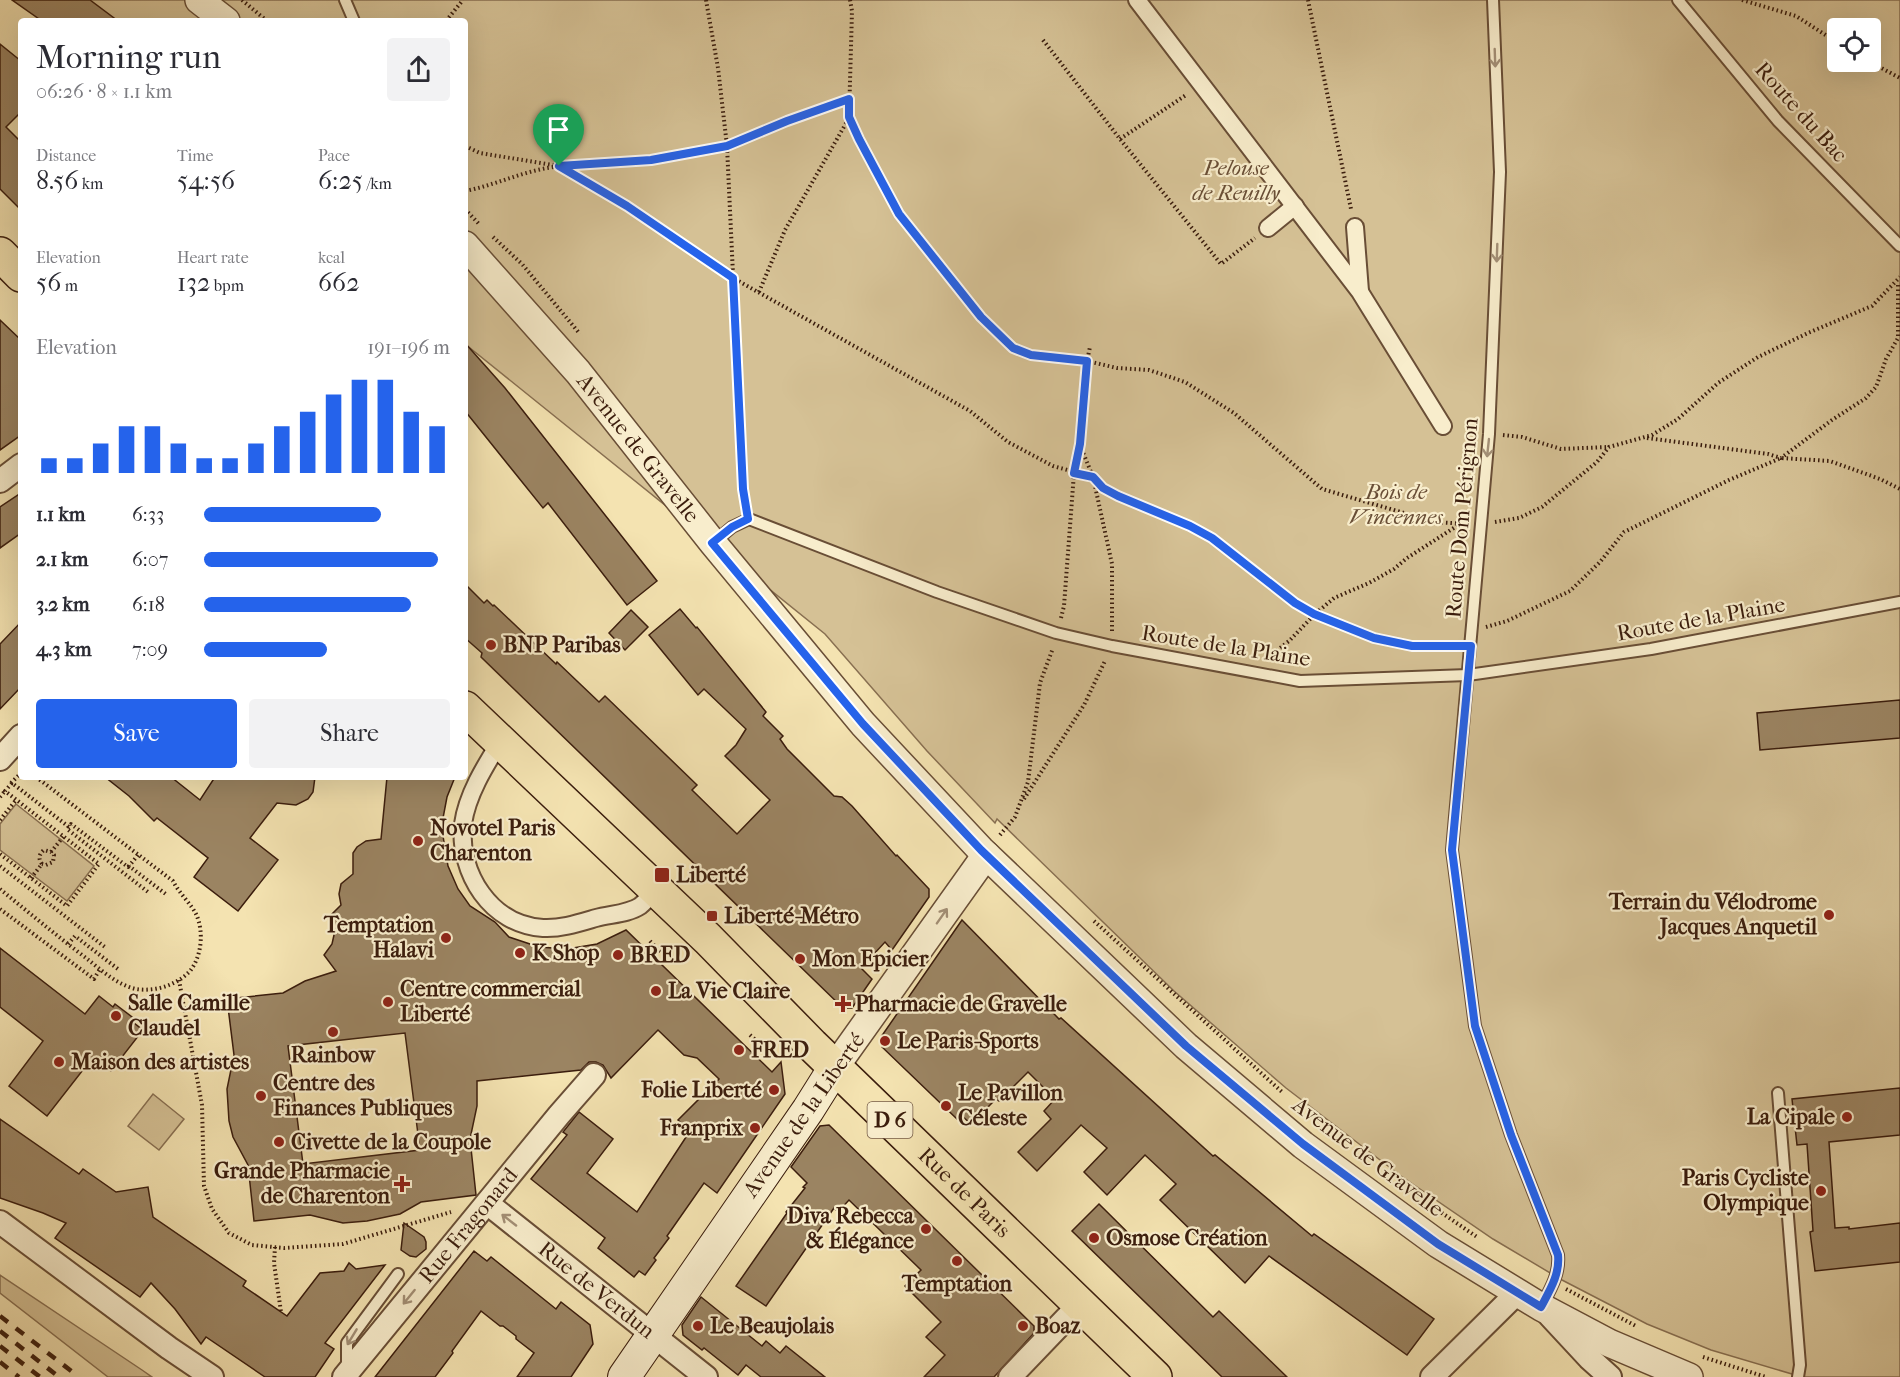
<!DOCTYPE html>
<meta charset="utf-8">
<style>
:root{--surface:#fff;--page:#f2f2f3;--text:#2b2b33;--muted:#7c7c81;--accent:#2563eb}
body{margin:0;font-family:"IM FELL French Canon",serif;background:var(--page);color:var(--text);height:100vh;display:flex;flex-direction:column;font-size:22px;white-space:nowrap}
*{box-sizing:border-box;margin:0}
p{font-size:20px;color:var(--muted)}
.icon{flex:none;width:33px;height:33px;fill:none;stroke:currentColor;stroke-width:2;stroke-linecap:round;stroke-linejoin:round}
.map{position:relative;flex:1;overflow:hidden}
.side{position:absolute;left:18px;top:18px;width:450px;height:762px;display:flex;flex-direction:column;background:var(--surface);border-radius:6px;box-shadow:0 6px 24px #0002}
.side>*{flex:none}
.tools{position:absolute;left:1827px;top:18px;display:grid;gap:12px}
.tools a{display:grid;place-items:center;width:54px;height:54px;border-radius:6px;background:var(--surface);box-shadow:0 6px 24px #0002;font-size:30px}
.pin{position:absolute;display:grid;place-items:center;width:51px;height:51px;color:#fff;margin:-62px -26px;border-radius:50% 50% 50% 0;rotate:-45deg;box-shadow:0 0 6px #0007}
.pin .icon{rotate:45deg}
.round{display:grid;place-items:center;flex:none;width:63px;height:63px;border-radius:6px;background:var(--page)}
.summary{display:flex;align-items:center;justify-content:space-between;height:102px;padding:0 18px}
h1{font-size:33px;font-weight:600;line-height:45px}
.stats{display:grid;grid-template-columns:repeat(3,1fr);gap:9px;height:102px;padding:6px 18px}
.stats div{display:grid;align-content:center}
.stats b{font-size:26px;font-weight:600}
.stats small{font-size:16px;font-weight:400}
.stats p{font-size:16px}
.chart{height:168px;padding:12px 18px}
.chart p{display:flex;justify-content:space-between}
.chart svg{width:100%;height:108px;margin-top:6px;stroke:var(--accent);stroke-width:6}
.cta{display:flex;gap:12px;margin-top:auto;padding:12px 18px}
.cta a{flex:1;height:69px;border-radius:6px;background:var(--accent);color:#fff;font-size:24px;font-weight:600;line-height:69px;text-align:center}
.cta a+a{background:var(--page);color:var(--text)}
ul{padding:0 18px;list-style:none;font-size:20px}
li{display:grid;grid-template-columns:96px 72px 1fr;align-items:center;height:45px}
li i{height:15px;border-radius:8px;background:var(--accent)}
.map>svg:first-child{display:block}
.green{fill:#d5c195;stroke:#886f51;stroke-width:1.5;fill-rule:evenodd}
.building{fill:#9b8462;stroke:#3b1d0d;stroke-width:1.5;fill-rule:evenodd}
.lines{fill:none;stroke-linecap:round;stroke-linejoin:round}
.service-casing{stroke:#694e36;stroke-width:14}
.pedestrian-casing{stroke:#694e36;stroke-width:20}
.minor-casing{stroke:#694e36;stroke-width:26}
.tertiary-casing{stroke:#694e36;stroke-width:30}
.secondary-casing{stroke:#3b1d0d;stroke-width:34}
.primary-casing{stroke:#3b1d0d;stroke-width:36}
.path{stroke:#3b1d0d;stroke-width:4;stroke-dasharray:1.5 3;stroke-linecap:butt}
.service{stroke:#f8edcc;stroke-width:10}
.pedestrian{stroke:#f8edcc;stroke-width:16}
.minor{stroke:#f8edcc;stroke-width:22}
.tertiary{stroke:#f8edcc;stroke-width:27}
.secondary{stroke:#f8edcc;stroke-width:32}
.primary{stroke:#f4e3b1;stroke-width:33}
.rail{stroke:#3b1d0d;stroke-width:4.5;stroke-dasharray:10 10;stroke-linecap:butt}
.oneway{stroke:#a38f76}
.route-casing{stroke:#fff;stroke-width:12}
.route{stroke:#2563eb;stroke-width:8}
.poi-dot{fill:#8f2418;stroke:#f8edcc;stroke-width:2}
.labels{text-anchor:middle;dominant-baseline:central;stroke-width:4.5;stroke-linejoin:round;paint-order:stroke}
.shield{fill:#f8edcc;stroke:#745b46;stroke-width:1.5}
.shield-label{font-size:21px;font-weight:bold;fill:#3b1d0d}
.street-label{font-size:22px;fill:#3b1d0d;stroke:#f8edcc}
.park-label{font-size:22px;font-style:italic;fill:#694e36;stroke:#f8edcc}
.poi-label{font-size:22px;font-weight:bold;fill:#3b1d0d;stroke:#f8edcc;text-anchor:start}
</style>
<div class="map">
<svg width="1900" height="1377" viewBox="0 0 1900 1377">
<rect width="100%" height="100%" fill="#f4e3b1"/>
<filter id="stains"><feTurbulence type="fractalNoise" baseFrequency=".00333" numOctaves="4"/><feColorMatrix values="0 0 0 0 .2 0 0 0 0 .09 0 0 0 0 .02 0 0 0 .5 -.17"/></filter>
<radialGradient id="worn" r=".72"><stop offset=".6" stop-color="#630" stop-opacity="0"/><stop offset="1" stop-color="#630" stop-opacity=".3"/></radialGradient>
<g class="green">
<path d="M36 0H1900V1377H1802L1711 1350 1647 1324 1562 1280 1493 1239 1401 1176 1286 1088 1174 991 997 819 995 823 927 751 825 634 465 344V21H62ZM1838 28H1870V62H1838Z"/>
<polygon points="16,804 94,866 67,901 0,850 0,824"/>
<polygon points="153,1094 184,1119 159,1150 128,1126"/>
<polygon points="0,1275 142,1370 152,1377 108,1377 0,1293"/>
</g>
<g class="building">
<polygon points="12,0 90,0 118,21 42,21"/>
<polygon points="0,44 21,61 21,112 6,127 21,142 21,210 0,189"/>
<polygon points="0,320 21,340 21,435 0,450"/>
<polygon points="465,343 505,388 657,581 627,605 548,503 543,508 465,411"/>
<polygon points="21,493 21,533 0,548 0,507"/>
<polygon points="465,584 484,603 487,600 493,606 494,605 556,664 557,662 599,702 605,696 697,785 692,790 737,834 770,800 725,756 736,745 746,729 704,689 698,695 649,635 680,609 696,628 697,627 766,712 763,716 783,736 780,739 787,749 834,796 842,797 852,806 896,856 897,855 929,889 929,897 892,950 885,942 861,968 872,979 852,1008 843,1008 481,657 482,653 465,638"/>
<polygon points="631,610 648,627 625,650 609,633"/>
<polygon points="21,622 21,687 0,709 0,644"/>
<polygon points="1900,700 1900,738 1760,750 1757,713"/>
<polygon points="105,777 171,777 200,800 215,777 315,777 313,792 308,799 296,805 277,803 250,838 278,860 238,911 194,877 208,858 157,818 154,821 129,796"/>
<path d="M387 777H455L447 797 443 818V836L448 866 458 889 470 906 495 922 509 937 539 947 567 949 597 944 626 930 772 1072 781 1062 785 1094 717 1193 704 1183 667 1236 669 1238 654 1258 656 1260 645 1275 639 1271 634 1277 598 1248 605 1238 531 1179 567 1135 563 1132 579 1112 613 1139 587 1173 637 1212 690 1131 678 1120 719 1079 697 1058 684 1055 658 1030 611 1078 603 1065 596 1062H589L581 1070 477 1081V1106L470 1139 476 1195 421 1202 400 1214 367 1221 343 1223 310 1215 254 1221 248 1165 233 1137 229 1121 227 1089 234 1055 227 999 283 993 305 981 336 971 324 955 332 944 334 935 328 918 341 905 339 894 341 884 353 874V853L357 847 366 841 381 839ZM405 1033 420 1150 303 1164 288 1046Z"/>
<polygon points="962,920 1059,1019 1061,1018 1213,1156 1215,1155 1312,1236 1314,1234 1434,1319 1407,1355 1269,1256 1245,1283 1160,1200 1176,1184 1145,1155 1107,1195 1084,1172 1107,1148 1081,1125 1037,1171 1018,1152 1051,1119 1044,1111 1055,1099 1028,1072 999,1101 996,1099 971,1124 962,1116 958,1120 882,1047 881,1037"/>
<polygon points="0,948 85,1014 99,996 113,1007 115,1004 132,1017 130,1020 143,1030 111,1071 93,1057 47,1116 9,1086 43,1041 0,1007"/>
<polygon points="1900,1088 1900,1135 1829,1142 1835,1228 1849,1227 1849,1229 1900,1223 1900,1262 1815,1271 1810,1232 1813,1231 1807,1144 1797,1145 1792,1099"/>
<polygon points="0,1119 79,1174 83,1169 116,1192 148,1187 153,1217 246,1281 243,1286 287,1316 320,1273 344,1271 349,1263 356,1269 385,1265 325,1343 334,1349 315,1377 265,1377 206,1337 201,1344 175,1309 151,1283 140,1297 55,1238 66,1223 43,1213 0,1198"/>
<polygon points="829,1125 1034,1326 1034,1333 994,1377 924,1377 945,1355 926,1337 941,1322 905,1286 921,1270 849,1200 838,1212 834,1208 766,1306 736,1286 787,1213 786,1212 805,1188 803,1187 807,1183 791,1167 820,1126"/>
<polygon points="1099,1204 1213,1317 1219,1311 1287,1377 1222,1377 1072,1231"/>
<polygon points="404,1223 424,1237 426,1242 426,1249 416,1257 410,1256 401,1250"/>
<polygon points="474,1251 487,1261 491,1257 556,1309 561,1302 590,1325 593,1344 571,1377 517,1377 534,1353 516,1339 516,1336 503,1326 500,1326 481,1311 452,1351 453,1353 435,1377 375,1377"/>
<polygon points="701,1297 762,1346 766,1341 780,1353 786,1346 825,1377 761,1377 746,1365 738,1375 704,1348 702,1350 683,1335 682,1325"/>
</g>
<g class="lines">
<g class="service-casing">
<g id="service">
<polyline points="345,0 354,21"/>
<path d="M1493 0 1500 172 1489 434 1452 850 1475 1026 1511 1135 1558 1255C1560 1274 1550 1290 1541 1307"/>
<polyline points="1678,0 1778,121 1900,246"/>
<polyline points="713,543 732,527 749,519 937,592 1056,633 1112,646 1300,681 1468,675 1651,649 1900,602"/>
<polyline points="1778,1093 1800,1365 1798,1377"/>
<polyline points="347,1368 347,1343 398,1274"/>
</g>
</g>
<g class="pedestrian-casing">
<g id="pedestrian">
<polyline points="1137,0 1360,292 1443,426"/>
<polyline points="1355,227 1360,291"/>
<polyline points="1268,228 1295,206"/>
<path d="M500 742C485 766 467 795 463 824 458 873 491 925 543 928 561 929 579 923 596 918 610 914 628 914 640 906 646 901 651 895 657 891"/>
</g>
</g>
<g class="minor-casing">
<g id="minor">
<polyline points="0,481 21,465"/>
<polyline points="0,759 21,736"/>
<path id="s1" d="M487 1203 706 1377"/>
<polyline points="0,1222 169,1348 212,1377"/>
<polyline points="1550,1316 1589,1358 1610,1377"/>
<path id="s2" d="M344 1377 559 1115 594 1075"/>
<polyline points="1010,1377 1080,1304"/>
<polyline points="1432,1377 1517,1293"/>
</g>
</g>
<g class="tertiary-casing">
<g id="tertiary">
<polyline points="199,0 226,21"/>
<path id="s3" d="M465 245 578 372 713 543 863 724 981 850 1186 1046 1303 1145 1438 1244 1541 1307 1609 1343 1689 1377"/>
<polyline points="835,1067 986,855"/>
</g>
</g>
<g class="secondary-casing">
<polyline id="secondary" points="624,1377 808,1110 835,1067"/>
</g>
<g class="primary-casing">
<g id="primary">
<polyline points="0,254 21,275"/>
<path id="s4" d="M465 708 708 939 812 1045 1155 1377"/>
</g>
</g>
<g class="path">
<polyline points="242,0 267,21"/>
<polyline points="706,0 718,68 727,146 743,489 746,504"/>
<polyline points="850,0 852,11 849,117 859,139 899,214 981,317 1013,348 1031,355 1087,361 1117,368 1149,370 1185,382 1234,413 1322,489 1435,522 1466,524"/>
<polyline points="1308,0 1351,209"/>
<polyline points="1742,0 1796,16 1838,43"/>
<polyline points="446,21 463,0"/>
<polyline points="1043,40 1120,139 1221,264 1255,238"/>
<polyline points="1870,62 1900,78"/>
<polyline points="1120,139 1186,95"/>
<polyline points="465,146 480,153 559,166 627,206 733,278 970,411 1008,442 1053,466 1093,477 1103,488 1118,496 1190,527 1212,538 1295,603 1315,614 1374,638 1411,646 1455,646"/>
<polyline points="561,166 651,160 727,146 787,121 849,99"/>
<path d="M465 191C496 185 523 171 554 167"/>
<polyline points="465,209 479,224"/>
<polyline points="493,237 522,264 580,334"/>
<polyline points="759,292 785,230 849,118"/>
<polyline points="1503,435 1522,437 1561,449 1608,447"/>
<polyline points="1647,438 1768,454 1781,458 1832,420 1866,398 1876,387 1886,359 1898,338 1898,282"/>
<polyline points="1080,445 1093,477 1112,564 1112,631"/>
<polyline points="1495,522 1519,518 1542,507 1597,462 1609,447 1652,435 1678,419 1718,383 1758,357 1808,333 1872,306 1900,277"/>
<polyline points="1061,618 1064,606 1074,473 1080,444 1087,361 1090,347"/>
<polyline points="1486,627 1507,621 1570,591 1600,562 1624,532 1729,480 1781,458 1830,461 1880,479 1900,489"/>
<polyline points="1266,659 1289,641 1315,614 1334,598 1369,583 1394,569 1407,558 1460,524"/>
<polyline points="11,783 21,773"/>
<polyline points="0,797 5,791"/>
<polyline points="1024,799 1084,705 1105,661"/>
<polyline points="0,820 16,800"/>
<polyline points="1000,835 1015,817 1028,782 1040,683 1053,648"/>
<polyline points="51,852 64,836"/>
<polyline points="0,854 67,906 99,864 5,791 12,783 69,827"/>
<polyline points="138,855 129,866 167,895"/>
<polyline points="0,866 105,947"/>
<polyline points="129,866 128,867 71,824 67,829 148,892"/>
<path d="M31 878 42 864C38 859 39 854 44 850L51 852 54 855 53 862 46 865 42 864"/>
<path d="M0 889C28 912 56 935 86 958 100 969 117 985 136 989 155 992 177 985 190 971 202 956 204 931 196 914 191 904 179 893 173 881L36 777"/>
<polyline points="0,909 94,979 100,969"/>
<polyline points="1094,921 1282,1092"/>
<polyline points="650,941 665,957"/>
<polyline points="68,944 75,936 118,969"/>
<polyline points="179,980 202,1105 204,1186 212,1209 229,1233 252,1245 284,1248 343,1244 451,1212"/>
<polyline points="750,1035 761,1045"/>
<polyline points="1423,1200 1477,1237"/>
<polyline points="275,1247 274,1263 281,1312"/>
<polyline points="1566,1289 1636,1326"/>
<polyline points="1703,1357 1766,1377"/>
</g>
<use href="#service" class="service"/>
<use href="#pedestrian" class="pedestrian"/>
<use href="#minor" class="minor"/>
<use href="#tertiary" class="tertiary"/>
<use href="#secondary" class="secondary"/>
<use href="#primary" class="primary"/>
<g class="rail">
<polyline points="0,1316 79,1377"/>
<polyline points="0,1331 59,1377"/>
<polyline points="0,1346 40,1377"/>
<polyline points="0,1362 19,1377"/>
</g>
</g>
<defs><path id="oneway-shaft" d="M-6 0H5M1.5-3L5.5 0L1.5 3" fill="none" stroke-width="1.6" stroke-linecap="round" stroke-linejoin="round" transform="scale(1.5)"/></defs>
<g class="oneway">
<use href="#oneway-shaft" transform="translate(1495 58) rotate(88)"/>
<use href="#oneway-shaft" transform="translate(1497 253) rotate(92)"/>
<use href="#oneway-shaft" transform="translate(1488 448) rotate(96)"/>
<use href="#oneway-shaft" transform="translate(942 916) rotate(-55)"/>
<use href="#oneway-shaft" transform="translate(509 1220) rotate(-142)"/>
<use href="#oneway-shaft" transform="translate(409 1297) rotate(129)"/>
<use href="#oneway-shaft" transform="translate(352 1337) rotate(121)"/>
</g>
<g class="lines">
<g class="route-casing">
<path id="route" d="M849 99V117L859 139 899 214 981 317 1013 348 1031 355 1087 361 1080 444 1074 473 1093 477 1103 488 1118 496 1190 526 1212 538 1295 603 1314 614 1374 638 1412 646H1471L1452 850 1475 1026 1511 1135 1558 1255C1560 1274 1550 1290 1541 1307L1438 1244 1303 1144 1186 1046 981 850 863 724 712 543 732 527 748 519 743 489 733 278 627 206 559 166 651 160 727 146 787 121Z"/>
</g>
<use href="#route" class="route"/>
</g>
<g class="poi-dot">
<circle cx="491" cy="645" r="6"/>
<circle cx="418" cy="841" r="6"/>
<rect x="654" y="867" width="16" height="16" rx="3"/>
<circle cx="1829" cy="915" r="6"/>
<rect x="706" y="910" width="12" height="12" rx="3"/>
<circle cx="446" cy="938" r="6"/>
<circle cx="520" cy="953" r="6"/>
<circle cx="618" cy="955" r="6"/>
<circle cx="800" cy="959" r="6"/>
<circle cx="656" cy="991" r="6"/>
<circle cx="388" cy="1002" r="6"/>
<path d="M840 995h6v6h6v6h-6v6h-6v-6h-6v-6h6z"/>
<circle cx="116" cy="1016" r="6"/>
<circle cx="333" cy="1032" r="6"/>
<circle cx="885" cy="1041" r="6"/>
<circle cx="739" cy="1050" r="6"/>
<circle cx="59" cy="1062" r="6"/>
<circle cx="774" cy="1090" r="6"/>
<circle cx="261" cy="1096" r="6"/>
<circle cx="946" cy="1106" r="6"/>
<circle cx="1847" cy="1117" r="6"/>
<circle cx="755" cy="1128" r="6"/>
<circle cx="279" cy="1142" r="6"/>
<path d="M399 1175h6v6h6v6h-6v6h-6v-6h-6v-6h6z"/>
<circle cx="1821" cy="1191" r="6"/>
<circle cx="926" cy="1229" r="6"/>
<circle cx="1094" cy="1238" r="6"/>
<circle cx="957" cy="1261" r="6"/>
<circle cx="698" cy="1326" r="6"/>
<circle cx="1023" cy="1326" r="6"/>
</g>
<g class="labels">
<rect class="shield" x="867.5" y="1102" width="45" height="36" rx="4.5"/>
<g class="shield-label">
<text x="890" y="1120">D 6</text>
</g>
<g class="street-label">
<text transform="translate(1801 112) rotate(48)">Route du Bac</text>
<text stroke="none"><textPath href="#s3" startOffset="267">Avenue de Gravelle</textPath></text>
<text transform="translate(1462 518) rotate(-85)">Route Dom Pérignon</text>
<text transform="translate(1701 619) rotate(-10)">Route de la Plaine</text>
<text transform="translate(1226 646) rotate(9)">Route de la Plaine</text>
<text transform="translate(804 1115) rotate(-55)">Avenue de la Liberté</text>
<text transform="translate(1368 1157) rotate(37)">Avenue de Gravelle</text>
<text stroke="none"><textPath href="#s4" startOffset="696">Rue de Paris</textPath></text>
<text stroke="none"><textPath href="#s2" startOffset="196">Rue Fragonard</textPath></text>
<text stroke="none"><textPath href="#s1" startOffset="140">Rue de Verdun</textPath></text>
</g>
<g class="park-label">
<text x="1236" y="168">Pelouse<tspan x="1236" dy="25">de Reuilly</tspan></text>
<text x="1396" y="492">Bois de<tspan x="1396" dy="25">Vincennes</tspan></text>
</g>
<g class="poi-label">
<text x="503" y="645">BNP Paribas</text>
<text x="430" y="828">Novotel Paris<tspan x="430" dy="25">Charenton</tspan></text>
<text x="676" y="875">Liberté</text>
<text x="1817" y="902" text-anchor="end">Terrain du Vélodrome<tspan x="1817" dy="25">Jacques Anquetil</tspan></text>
<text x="724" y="916">Liberté-Métro</text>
<text x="434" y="925" text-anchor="end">Temptation<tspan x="434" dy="25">Halavi</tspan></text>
<text x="532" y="953">K Shop</text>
<text x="630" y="955">BRED</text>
<text x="812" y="959">Mon Epicier</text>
<text x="400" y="989">Centre commercial<tspan x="400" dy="25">Liberté</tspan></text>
<text x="668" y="991">La Vie Claire</text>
<text x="128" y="1003">Salle Camille<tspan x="128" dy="25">Claudel</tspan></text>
<text x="855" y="1004">Pharmacie de Gravelle</text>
<text x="897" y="1041">Le Paris-Sports</text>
<text x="751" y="1050">FRED</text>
<text x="333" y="1055" text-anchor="middle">Rainbow</text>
<text x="71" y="1062">Maison des artistes</text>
<text x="273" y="1083">Centre des<tspan x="273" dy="25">Finances Publiques</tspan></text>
<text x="762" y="1090" text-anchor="end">Folie Liberté</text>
<text x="958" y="1093">Le Pavillon<tspan x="958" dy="25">Céleste</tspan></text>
<text x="1835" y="1117" text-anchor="end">La Cipale</text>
<text x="743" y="1128" text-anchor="end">Franprix</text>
<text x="291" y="1142">Civette de la Coupole</text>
<text x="390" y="1171" text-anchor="end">Grande Pharmacie<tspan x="390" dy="25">de Charenton</tspan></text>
<text x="1809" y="1178" text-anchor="end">Paris Cycliste<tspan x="1809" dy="25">Olympique</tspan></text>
<text x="914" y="1216" text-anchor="end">Diva Rebecca<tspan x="914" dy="25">&amp; Élégance</tspan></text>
<text x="1106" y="1238">Osmose Création</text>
<text x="957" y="1284" text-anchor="middle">Temptation</text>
<text x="710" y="1326">Le Beaujolais</text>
<text x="1035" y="1326">Boaz</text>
</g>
</g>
<rect width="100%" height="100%" filter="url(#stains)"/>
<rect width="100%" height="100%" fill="url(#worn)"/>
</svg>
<div class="tools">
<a><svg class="icon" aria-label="locate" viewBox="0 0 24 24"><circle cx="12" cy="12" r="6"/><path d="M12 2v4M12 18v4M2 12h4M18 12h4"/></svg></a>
</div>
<div class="pin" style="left:559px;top:166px;background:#1e9e55"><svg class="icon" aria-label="arrive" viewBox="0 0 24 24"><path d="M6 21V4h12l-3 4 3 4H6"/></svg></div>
<section class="side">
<div class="summary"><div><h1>Morning run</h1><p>06:26 · 8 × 1.1 km</p></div><a class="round"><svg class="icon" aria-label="share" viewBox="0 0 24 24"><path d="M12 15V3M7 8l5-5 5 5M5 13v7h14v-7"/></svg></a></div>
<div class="stats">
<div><p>Distance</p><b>8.56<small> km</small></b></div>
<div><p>Time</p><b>54:56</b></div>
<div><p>Pace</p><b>6:25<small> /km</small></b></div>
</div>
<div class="stats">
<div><p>Elevation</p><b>56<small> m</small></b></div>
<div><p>Heart rate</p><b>132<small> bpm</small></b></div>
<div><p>kcal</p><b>662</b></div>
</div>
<div class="chart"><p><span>Elevation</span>191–196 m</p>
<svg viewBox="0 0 160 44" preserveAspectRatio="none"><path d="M5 44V38M15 44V38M25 44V32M35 44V25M45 44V25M55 44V32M65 44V38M75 44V38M85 44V32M95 44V25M105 44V19M115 44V12M125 44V6M135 44V6M145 44V19M155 44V25"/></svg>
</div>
<ul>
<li><b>1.1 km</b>6:33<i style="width:72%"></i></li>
<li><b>2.1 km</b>6:07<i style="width:95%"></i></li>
<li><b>3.2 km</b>6:18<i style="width:84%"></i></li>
<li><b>4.3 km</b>7:09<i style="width:50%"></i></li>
</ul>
<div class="cta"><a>Save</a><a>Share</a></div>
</section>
</div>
